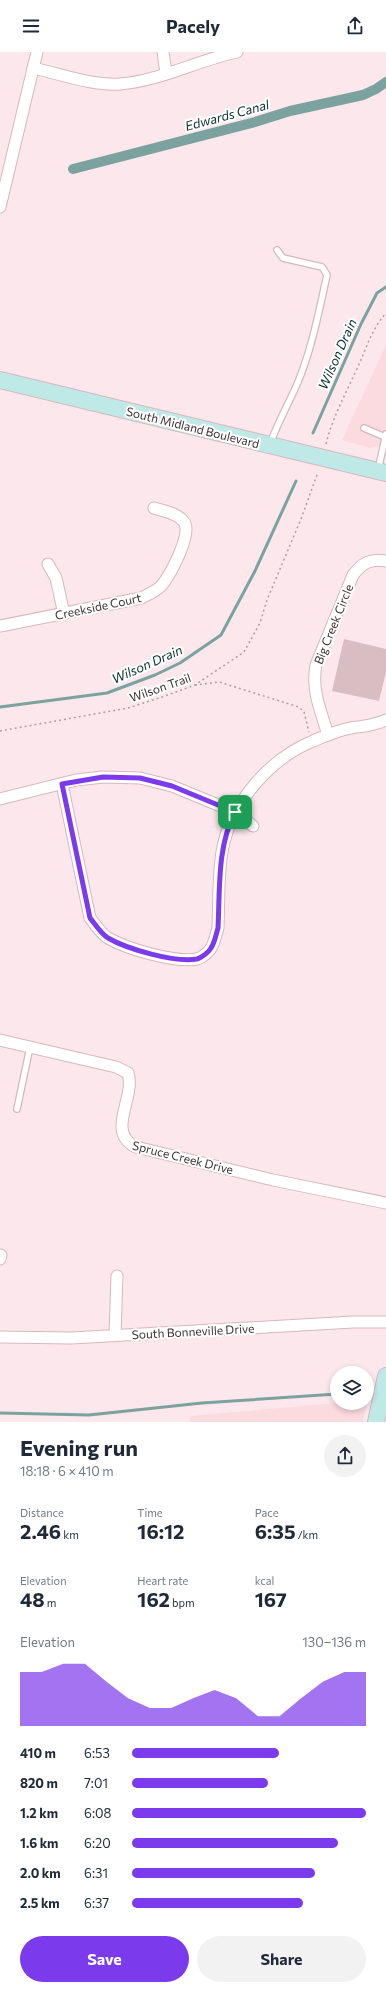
<!DOCTYPE html>
<meta charset="utf-8">
<style>
:root{--surface:#fff;--page:#f2f2f3;--text:#1f2937;--muted:#747a83;--accent:#7c3aed}
body{margin:0;font-family:Commissioner,sans-serif;background:var(--page);color:var(--text);height:100vh;display:flex;flex-direction:column;font-size:15px;white-space:nowrap}
*{box-sizing:border-box;margin:0}
p{font-size:13px;color:var(--muted)}
.icon{flex:none;width:22px;height:22px;fill:none;stroke:currentColor;stroke-width:2;stroke-linecap:round;stroke-linejoin:round}
.map{position:relative;height:1370px;overflow:hidden}
.sheet{display:flex;flex-direction:column;background:var(--surface);flex:1}
.sheet>*{flex:none}
.buttons{position:absolute;left:330px;top:1314px;display:grid;gap:8px}
.buttons a{display:grid;place-items:center;width:44px;height:44px;border-radius:50%;background:var(--surface);box-shadow:0 2px 6px #0003;font-size:20px}
.pin{position:absolute;display:grid;place-items:center;width:34px;height:34px;color:#fff;margin:-17px;border-radius:8px;box-shadow:0 2px 6px #0006}
.round{display:grid;place-items:center;flex:none;width:42px;height:42px;border-radius:21px;background:var(--page)}
.head{display:flex;align-items:center;justify-content:space-between;height:68px;padding:0 20px}
h1{font-size:22px;font-weight:700;line-height:30px}
.figures{display:grid;grid-template-columns:repeat(3,1fr);gap:6px;height:68px;padding:4px 20px}
.figures div{display:grid;align-content:center}
.figures b{font-size:20px;font-weight:700}
.figures small{font-size:11px;font-weight:400}
.figures p{font-size:11px}
.chart{height:112px;padding:8px 20px}
.chart p{display:flex;justify-content:space-between}
.chart svg{width:100%;height:72px;margin-top:4px;fill:var(--accent);opacity:.7}
.action{display:flex;gap:8px;margin-top:auto;padding:8px 20px}
.action a{flex:1;height:46px;border-radius:24px;background:var(--accent);color:#fff;font-size:16px;font-weight:700;line-height:46px;text-align:center}
.action a+a{background:var(--page);color:var(--text)}
ul{padding:0 20px;list-style:none;font-size:13px}
li{display:grid;grid-template-columns:64px 48px 1fr;align-items:center;height:30px}
li i{height:10px;border-radius:5px;background:var(--accent)}
header{display:flex;justify-content:space-between;align-items:center;height:52px;padding:0 20px;background:var(--surface);font-size:18px;font-weight:700}
.map>svg:first-child{display:block}
.built{fill:#fbdae0}
.green{fill:#d8bec3}
.lines{fill:none;stroke-linecap:round;stroke-linejoin:round}
.stream{stroke:#7ba29e;stroke-width:3}
.canal{stroke:#7ba29e;stroke-width:10}
.service-casing{stroke:#d7b7be;stroke-width:8}
.minor-casing{stroke:#d7b7be;stroke-width:13}
.secondary-casing{stroke:#d7b7be;stroke-width:18}
.path{stroke:#af9da1;stroke-width:1.5;stroke-dasharray:2 3;stroke-linecap:butt}
.service{stroke:#fff;stroke-width:5.5}
.minor{stroke:#fff;stroke-width:11}
.secondary{stroke:#bfe9e6;stroke-width:16}
.route-casing{stroke:#fff;stroke-width:8}
.route{stroke:#7c3aed;stroke-width:5}
.labels{text-anchor:middle;dominant-baseline:central;stroke-width:4;stroke-linejoin:round;paint-order:stroke}
.street-label{font-size:12px;fill:#3e3134;stroke:#fff}
.water-label{font-size:13px;font-style:italic;fill:#09322e;stroke:#fff}
</style>
<header><svg class="icon" aria-label="menu" viewBox="0 0 24 24"><path d="M4 6h16M4 12h16M4 18h16"/></svg>Pacely<svg class="icon" aria-label="share" viewBox="0 0 24 24"><path d="M12 15V3M7 8l5-5 5 5M5 13v7h14v-7"/></svg></header>
<div class="map">
<svg width="386" height="1370" viewBox="0 0 386 1370">
<rect width="100%" height="100%" fill="#fce8ec"/>
<g class="built">
<polygon points="386,293 386,393 370,396 342,388"/>
<polygon points="337,1351 367,1351 363,1370 190,1370 190,1364"/>
</g>
<polygon class="green" points="344,587 386,597 386,620 379,649 332,639"/>
<g class="lines">
<g class="stream">
<polyline points="313,381 361,272 377,241 386,235"/>
<polyline points="0,655 107,641 155,623 180,611 221,583 255,519 296,429"/>
<polyline points="0,1361 89,1363 202,1351 337,1342"/>
</g>
<polyline class="canal" points="73,117 255,70 290,59 363,43 376,37 386,30"/>
<g class="service-casing">
<g id="service">
<polyline points="364,376 385,385"/>
<path d="M270 392C278 370 289 351 298 330 312 296 319 259 327 223L322 215 283 206 277 198"/>
<polyline points="378,418 386,382"/>
<polyline points="17,1057 30,995"/>
</g>
</g>
<g class="minor-casing">
<g id="minor">
<polyline points="163,0 166,21"/>
<path d="M33 16C61 22 92 34 120 32 160 29 198 8 237 0"/>
<polyline points="0,155 37,0"/>
<polyline points="48,512 56,526 64,562"/>
<path d="M0 574 141 546C147 543 157 539 162 533 170 523 193 481 184 470 178 461 163 459 154 456"/>
<path d="M328 683C321 659 311 638 316 613L353 523C362 511 371 506 386 509"/>
<path d="M62 732 90 866C96 873 100 881 108 886 127 897 175 911 197 907 201 906 209 900 211 896 215 890 216 882 218 876 219 851 218 824 222 800 230 752 269 707 313 689 325 684 338 678 351 676 364 674 373 674 386 668"/>
<polyline points="0,747 76,728 103,725 140,726 172,734 235,760 253,774"/>
<path d="M0 988 116 1015 128 1021C136 1046 105 1080 136 1095L273 1128 386 1151"/>
<polyline points="0,1207 1,1203"/>
<polyline points="115,1283 117,1224"/>
<polyline points="0,1285 72,1286 353,1270 386,1270"/>
</g>
</g>
<g class="secondary-casing">
<g id="secondary">
<polyline points="0,328 386,421"/>
<polyline points="376,1370 386,1324"/>
</g>
</g>
<g class="path">
<path d="M326 392C332 367 344 345 355 321 366 299 369 281 386 261"/>
<polyline points="195,633 219,630 299,655 304,660 309,680"/>
<polyline points="0,679 128,656 165,644 195,633 244,600 260,571 267,548 301,467 318,420"/>
</g>
<use href="#service" class="service"/>
<use href="#minor" class="minor"/>
<use href="#secondary" class="secondary"/>
</g>
<g class="lines">
<g class="route-casing">
<path id="route" d="M103 725 140 726 172 734 235 760C217 795 220 837 218 876 216 882 215 890 211 896 209 900 201 906 197 907 175 911 127 897 108 886 100 881 96 873 90 866L62 732Z"/>
</g>
<use href="#route" class="route"/>
</g>
<g class="labels">
<g class="street-label">
<text transform="translate(193 375) rotate(14)">South Midland Boulevard</text>
<text transform="translate(98 554) rotate(-12)">Creekside Court</text>
<text transform="translate(333 572) rotate(-68)">Big Creek Circle</text>
<text transform="translate(160 635) rotate(-19)">Wilson Trail</text>
<text transform="translate(183 1105) rotate(14)">Spruce Creek Drive</text>
<text transform="translate(193 1279) rotate(-3)">South Bonneville Drive</text>
</g>
<g class="water-label">
<text transform="translate(227 63) rotate(-15)">Edwards Canal</text>
<text transform="translate(337 302) rotate(-66)">Wilson Drain</text>
<text transform="translate(147 612) rotate(-24)">Wilson Drain</text>
</g>
</g>
</svg>
<div class="buttons">
<a><svg class="icon" aria-label="layers" viewBox="0 0 24 24"><path d="M12 4l9 5-9 5-9-5zM3 14l9 5 9-5"/></svg></a>
</div>
<div class="pin" style="left:235px;top:760px;background:#1e9e55"><svg class="icon" aria-label="arrive" viewBox="0 0 24 24"><path d="M6 21V4h12l-3 4 3 4H6"/></svg></div>
</div>
<section class="sheet">
<div class="head"><div><h1>Evening run</h1><p>18:18 · 6 × 410 m</p></div><a class="round"><svg class="icon" aria-label="share" viewBox="0 0 24 24"><path d="M12 15V3M7 8l5-5 5 5M5 13v7h14v-7"/></svg></a></div>
<div class="figures">
<div><p>Distance</p><b>2.46<small> km</small></b></div>
<div><p>Time</p><b>16:12</b></div>
<div><p>Pace</p><b>6:35<small> /km</small></b></div>
</div>
<div class="figures">
<div><p>Elevation</p><b>48<small> m</small></b></div>
<div><p>Heart rate</p><b>162<small> bpm</small></b></div>
<div><p>kcal</p><b>167</b></div>
</div>
<div class="chart"><p><span>Elevation</span>130–136 m</p>
<svg viewBox="0 0 160 44" preserveAspectRatio="none"><path d="M0 44V11L10 11L20 6L30 6L40 17L50 27L60 33L70 33L80 27L90 22L100 27L110 38L120 38L130 27L140 17L150 11L160 11V44z"/></svg>
</div>
<ul>
<li><b>410 m</b>6:53<i style="width:63%"></i></li>
<li><b>820 m</b>7:01<i style="width:58%"></i></li>
<li><b>1.2 km</b>6:08<i style="width:100%"></i></li>
<li><b>1.6 km</b>6:20<i style="width:88%"></i></li>
<li><b>2.0 km</b>6:31<i style="width:78%"></i></li>
<li><b>2.5 km</b>6:37<i style="width:73%"></i></li>
</ul>
<div class="action"><a>Save</a><a>Share</a></div>
</section>
